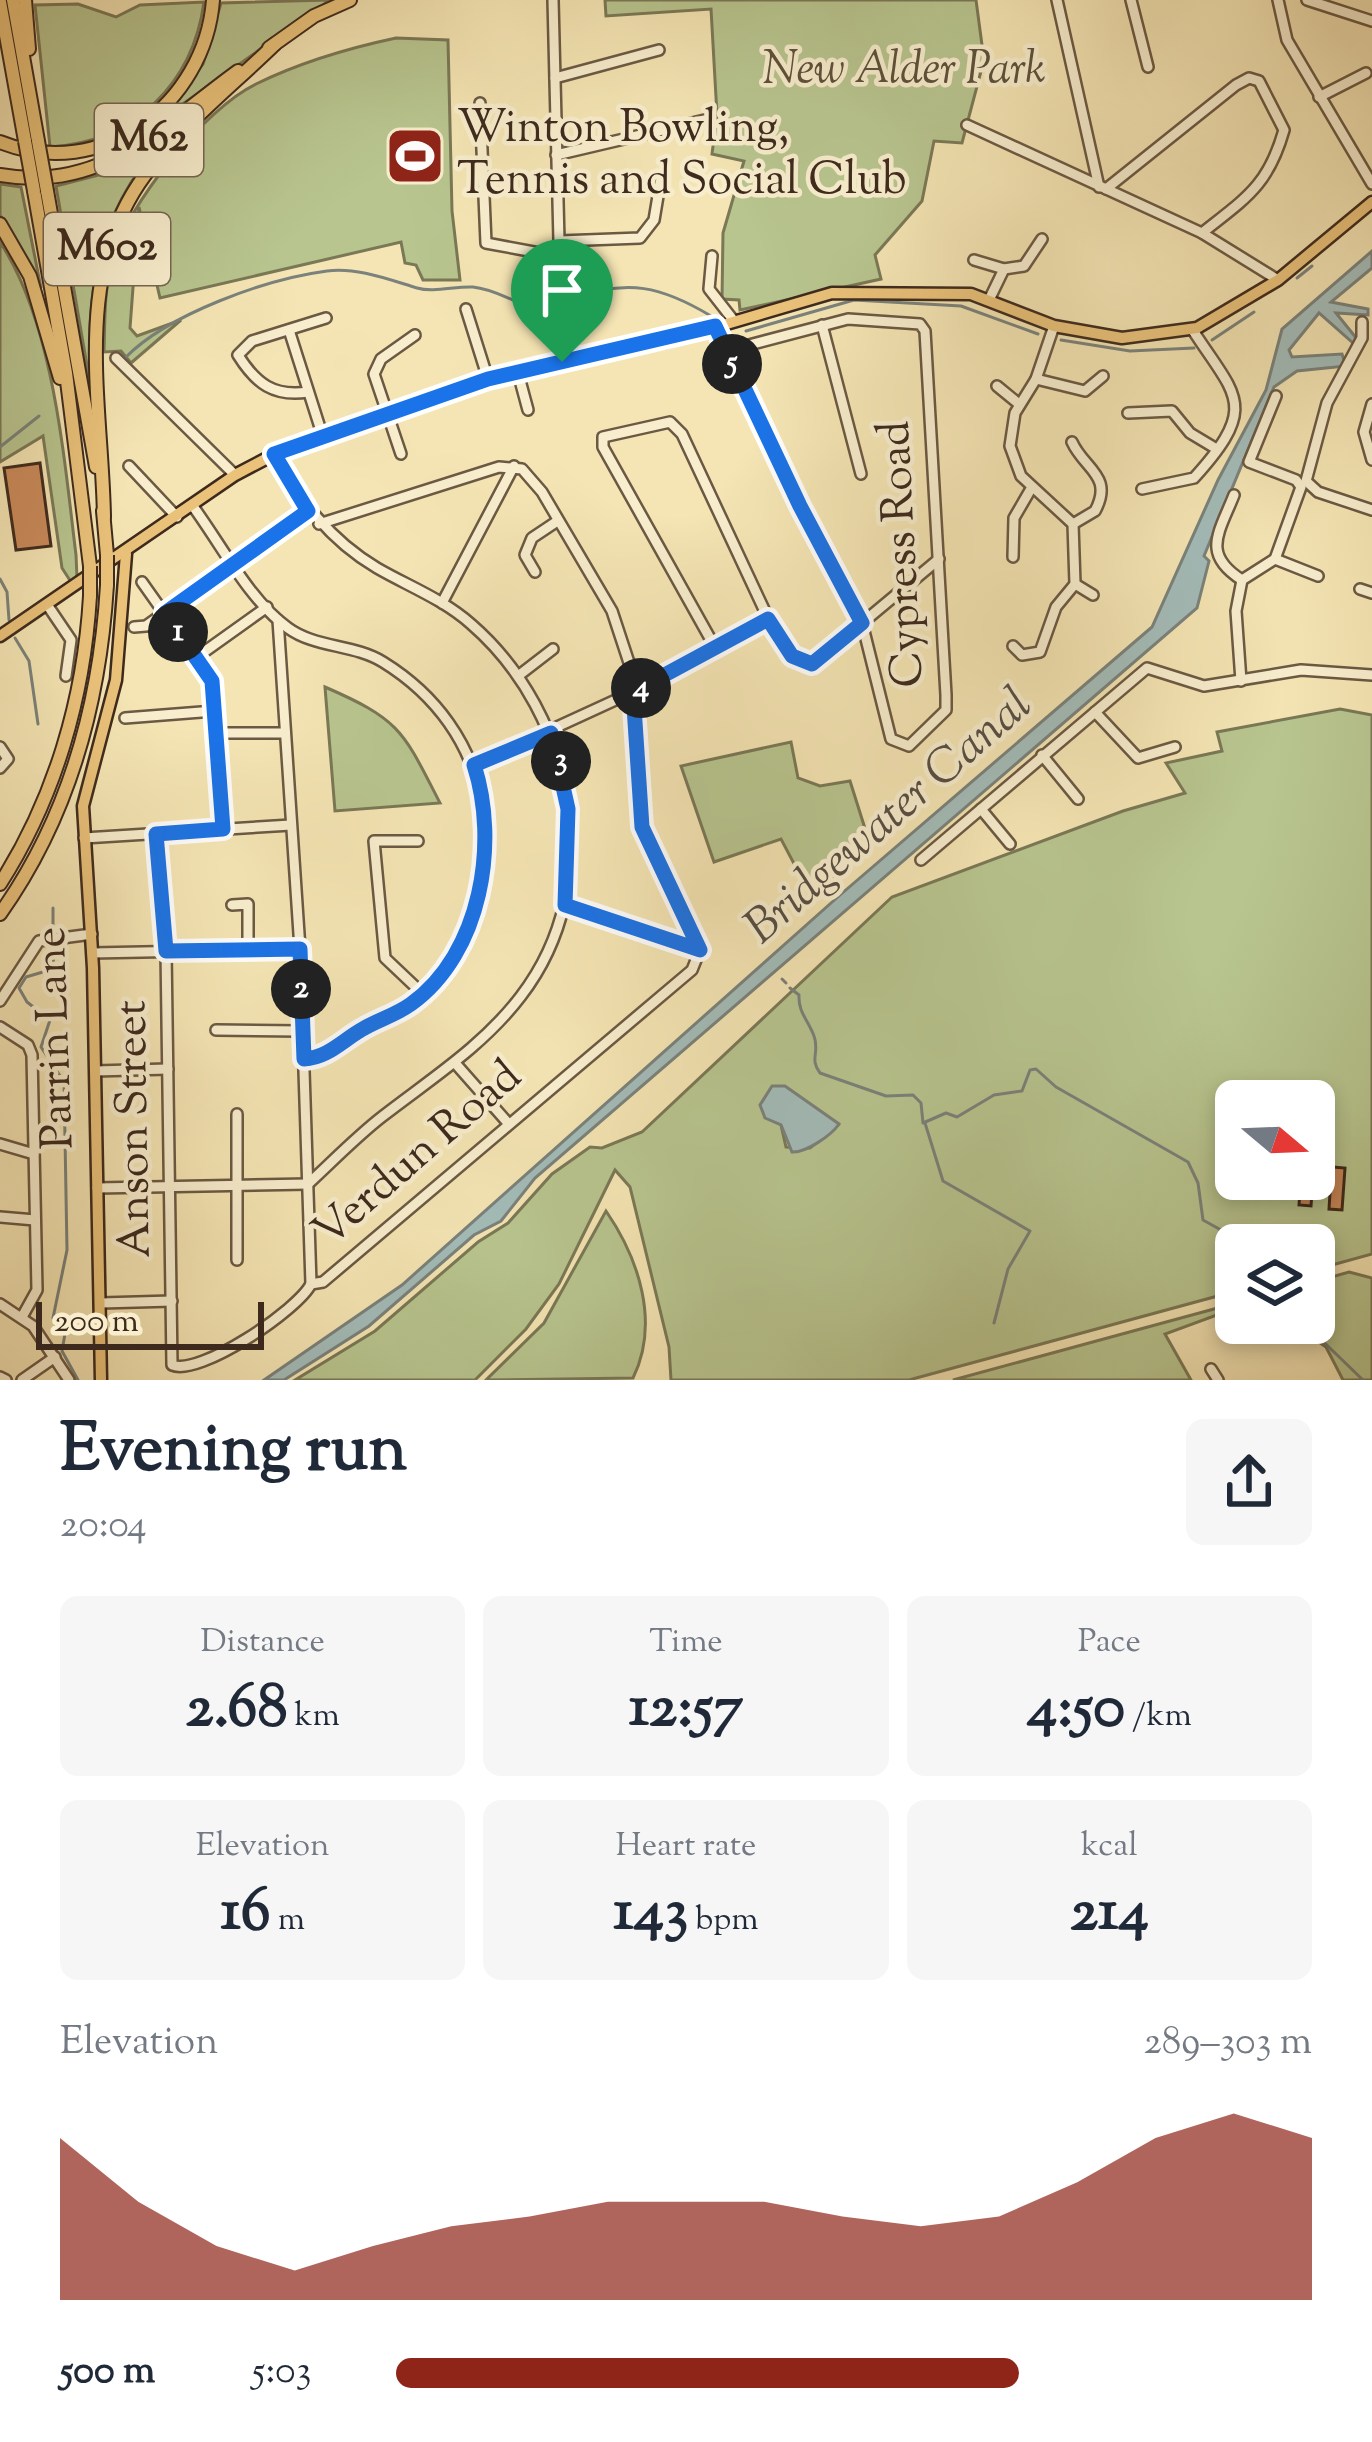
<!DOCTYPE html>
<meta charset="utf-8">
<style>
:root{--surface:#fff;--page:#f6f6f7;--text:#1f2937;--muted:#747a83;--accent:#8f2418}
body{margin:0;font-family:"Sorts Mill Goudy",serif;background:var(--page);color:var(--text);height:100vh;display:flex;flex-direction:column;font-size:45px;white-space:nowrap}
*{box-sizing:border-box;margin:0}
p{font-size:39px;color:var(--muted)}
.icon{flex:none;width:66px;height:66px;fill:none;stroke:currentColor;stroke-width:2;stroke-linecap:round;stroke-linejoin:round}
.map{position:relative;height:1380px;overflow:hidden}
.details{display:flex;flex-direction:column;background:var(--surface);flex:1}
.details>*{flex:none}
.needle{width:78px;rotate:109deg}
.fabs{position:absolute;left:1215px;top:1080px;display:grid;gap:24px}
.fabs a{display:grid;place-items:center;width:120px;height:120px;border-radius:18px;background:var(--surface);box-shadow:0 6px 18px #0003;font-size:60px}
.scale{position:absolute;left:36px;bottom:30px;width:228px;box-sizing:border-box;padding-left:12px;border:6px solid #3d2a1d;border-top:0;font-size:33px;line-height:42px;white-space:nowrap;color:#3d2a1d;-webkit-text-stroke:9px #f8eece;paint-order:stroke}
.pin{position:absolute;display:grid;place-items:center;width:102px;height:102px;color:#fff;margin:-123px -51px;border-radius:50% 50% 50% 0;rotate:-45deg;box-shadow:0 0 12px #0007}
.pin .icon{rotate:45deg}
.km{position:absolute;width:60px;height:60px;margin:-30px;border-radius:50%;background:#222;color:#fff;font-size:33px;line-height:60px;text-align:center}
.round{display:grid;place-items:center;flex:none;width:126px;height:126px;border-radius:18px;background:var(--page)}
.headline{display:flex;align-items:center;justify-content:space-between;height:204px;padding:0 60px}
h1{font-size:66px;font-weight:700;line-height:90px}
.metrics{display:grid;grid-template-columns:repeat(3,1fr);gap:18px;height:204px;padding:12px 60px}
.metrics div{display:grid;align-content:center;border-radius:18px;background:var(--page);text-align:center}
.metrics b{font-size:60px;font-weight:700}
.metrics small{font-size:33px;font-weight:400}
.metrics p{font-size:33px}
.chart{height:336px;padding:24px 60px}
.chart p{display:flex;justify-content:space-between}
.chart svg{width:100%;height:216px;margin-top:12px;fill:var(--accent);opacity:.7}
ul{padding:0 60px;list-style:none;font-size:39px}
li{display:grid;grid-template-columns:192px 144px 1fr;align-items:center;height:90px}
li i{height:30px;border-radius:15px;background:var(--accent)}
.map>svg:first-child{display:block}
.green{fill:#b8c58f;stroke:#7a7856;stroke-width:3;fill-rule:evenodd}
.water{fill:#a3bcb9;stroke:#7a827b;stroke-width:3}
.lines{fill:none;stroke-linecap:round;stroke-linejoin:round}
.stream{stroke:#7a827b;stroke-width:3}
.building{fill:#ca8a5b;stroke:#3d2a1d;stroke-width:3}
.minor-casing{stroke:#6b5943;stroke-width:14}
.major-casing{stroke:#3d2a1d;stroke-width:15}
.highway-casing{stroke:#3d2a1d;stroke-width:16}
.minor{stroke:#f8eece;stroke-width:9}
.major{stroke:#eac27a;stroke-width:10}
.highway{stroke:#eac27a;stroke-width:12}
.highway-bridge-casing{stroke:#3d2a1d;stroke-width:16;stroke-linecap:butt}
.highway-bridge{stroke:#eac27a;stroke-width:12}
.route-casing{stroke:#fff;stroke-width:24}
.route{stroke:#1a73e8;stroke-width:15}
.labels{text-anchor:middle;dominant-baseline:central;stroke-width:9;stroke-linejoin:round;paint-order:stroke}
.shield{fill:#f8eece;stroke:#756552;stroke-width:3}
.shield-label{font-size:42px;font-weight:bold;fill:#3d2a1d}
.park-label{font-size:45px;font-style:italic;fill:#5c513a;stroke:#f8eece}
.poi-label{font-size:45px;fill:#3d2a1d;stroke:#f8eece;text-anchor:start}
.street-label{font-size:45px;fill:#3d2a1d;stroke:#f8eece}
.water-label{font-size:48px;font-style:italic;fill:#564e44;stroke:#f8eece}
</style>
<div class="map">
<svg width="1372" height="1380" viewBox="0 0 1372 1380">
<rect width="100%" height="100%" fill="#f5e5b4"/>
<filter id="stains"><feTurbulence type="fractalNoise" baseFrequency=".00167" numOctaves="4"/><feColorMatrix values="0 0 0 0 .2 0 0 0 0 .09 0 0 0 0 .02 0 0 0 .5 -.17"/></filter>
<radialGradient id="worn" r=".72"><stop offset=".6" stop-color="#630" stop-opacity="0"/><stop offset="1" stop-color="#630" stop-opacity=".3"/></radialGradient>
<g class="green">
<polygon points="330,0 160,120 203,64 221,3"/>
<polygon points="605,0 976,0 984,60 962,143 934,141 922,201 875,255 881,279 740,310 739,300 722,299 723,233 744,161 712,154 717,115 711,9 606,16"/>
<path d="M204 2C193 84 134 142 50 147L35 5 78 4 116 17 140 5Z"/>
<path d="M396 38 448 40 452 211 460 280H423L416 265 405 263 401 242 160 298 139 207 130 328 137 336 181 320 131 363 121 351 104 352C105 322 104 290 112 260 127 205 204 109 256 84 299 63 349 48 396 38Z"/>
<path d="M159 145C97 215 86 292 90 383L56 186 110 172Z"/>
<polygon points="0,184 21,187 41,288 0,215"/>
<path d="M0 242C54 324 64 459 76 555L77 578 71 582 62 568 43 436 0 462Z"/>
<path d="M325 687C401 720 403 731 440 803L335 811Z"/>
<path d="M1340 709 1372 715V1254L1314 1270V1245H1236V1291L909 1380H671L669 1347 630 1187 615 1170 559 1284 526 1329 475 1380H295L375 1331 478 1242 508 1223 552 1174 590 1147 602 1148 642 1132 892 897 1123 811 1185 793 1166 763 1222 751 1217 732ZM1236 1101H1314V1179H1236ZM809 1104 838 1125 810 1148 786 1147 781 1125Z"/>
<polygon points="791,742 798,778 820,786 850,781 868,838 820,893 810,894 781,839 714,862 681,766"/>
<path d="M606 1211C639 1259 660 1323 633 1378L486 1380 544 1323Z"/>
<polygon points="1349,1272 1372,1278 1372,1380 1343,1380 1326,1347 1292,1323 1314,1323 1314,1282"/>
<polygon points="1236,1303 1236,1308 1165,1334 1191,1380 953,1380"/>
</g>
<g class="water">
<polygon points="1372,251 1372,268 1331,302 1368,309 1368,315 1336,313 1357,339 1353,343 1319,313 1289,350 1292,357 1342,354 1346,366 1297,371 1274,387 1204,556 1209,561 1197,608 535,1178 501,1221 474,1235 369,1326 284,1380 264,1380 402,1285 840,895 1152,627 1218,480 1266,390 1282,329"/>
<path d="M772 1086H785L839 1124C831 1136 805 1153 792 1152L781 1125 765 1118 760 1105Z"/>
</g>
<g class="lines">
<g class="stream">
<polyline points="1297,278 1312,266"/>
<path d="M573 298C628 279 661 286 711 316"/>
<polyline points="746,331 854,300 961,306 1038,334"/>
<polyline points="1061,340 1130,351 1194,348"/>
<polyline points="1212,340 1254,312"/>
<path d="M125 358C168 314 266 279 327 271 357 267 390 280 417 288 434 293 455 286 473 287 503 290 521 311 551 307"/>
<polyline points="0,447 39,416"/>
<polyline points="0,579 7,592 9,620"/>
<polyline points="15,638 29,661 38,724"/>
<polyline points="53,908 53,928"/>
<polyline points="54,944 53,969 26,977 19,988 27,1002 50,1020 41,1047 64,1082 67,1250 53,1318 56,1326 66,1328 62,1351 78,1380"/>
<polyline points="782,979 786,983"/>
<path d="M790 988 799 995C798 1012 808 1020 814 1036 820 1052 809 1059 820 1073L886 1096 913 1095 921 1103 923 1123 946 1113 957 1117 994 1095 1022 1091 1030 1070 1036 1069 1056 1087 1188 1162 1198 1183 1203 1220 1248 1245"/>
<polyline points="925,1123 943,1181 1030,1231 1008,1269 994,1323"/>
<polyline points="1304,1323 1363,1380"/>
</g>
</g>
<g class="building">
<polygon points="40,463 51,546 16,550 4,468"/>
<polygon points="1333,1167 1345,1168 1342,1210 1329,1209 1330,1193 1312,1192 1311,1206 1299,1205 1301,1179 1332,1177"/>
</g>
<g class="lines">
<g class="minor-casing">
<g id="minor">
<polyline points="553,0 562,362"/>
<polyline points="1057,0 1099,187"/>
<polyline points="1131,0 1148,67"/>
<polyline points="1278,0 1287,40 1372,184"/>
<polyline points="1307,0 1372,21"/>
<polyline points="555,78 659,50"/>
<polyline points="1319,97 1366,73"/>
<polyline points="480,103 486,243 561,257"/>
<polyline points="967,125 1202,233 1278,280"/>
<polyline points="556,155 709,119"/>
<path d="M1106 189 1236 85 1249 78 1259 81 1284 130C1268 186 1246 198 1202 233"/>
<polyline points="560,241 640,238 654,220 661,178"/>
<polyline points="712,256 709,289 734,321"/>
<polyline points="974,260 1004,269 1024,266 1042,239"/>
<polyline points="989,300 1004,269"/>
<polyline points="466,309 488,379"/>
<polyline points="1362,322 1362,338 1327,403 1306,481 1318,492 1372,510"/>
<polyline points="822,325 861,474"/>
<polyline points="715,326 726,351 862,623 891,739 909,746 946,710 946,695 925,331 920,324 848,319 726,351"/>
<polyline points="289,330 323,437"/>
<polyline points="116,358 235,475"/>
<polyline points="518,373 528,410"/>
<polyline points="1036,379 1085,391 1103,376"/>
<polyline points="997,386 1019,404"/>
<path d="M308 392C274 397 256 384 238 355L252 341 326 318"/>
<polyline points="1372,404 1364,432 1372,460"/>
<polyline points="1128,413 1172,411 1190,433 1215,448"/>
<path d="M1072 442C1084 469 1114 476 1095 511L1073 524"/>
<polyline points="401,454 374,374 381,359 415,335"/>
<path d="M273 455C302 501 328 539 377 568 408 586 443 599 471 624 575 714 608 883 521 996 483 1046 432 1078 383 1116 357 1136 333 1161 308 1184"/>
<polyline points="129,466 177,517"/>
<path d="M1142 489 1194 478C1260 405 1236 397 1192 329"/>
<path d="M1234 495C1219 533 1201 554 1242 580"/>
<path d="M192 505C221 544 249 600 288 628 315 648 354 644 383 662 493 730 514 858 445 964 437 977 428 990 417 1000 403 1011 319 1058 304 1059"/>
<polyline points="319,524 499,467 522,469 542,492 612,611 638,690"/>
<polyline points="1013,557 1014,518 1032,487"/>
<polyline points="1275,559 1318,576"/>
<polyline points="535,572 525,555 532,538 556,522"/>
<polyline points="142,582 212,681 223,829"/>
<polyline points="1075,584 1093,595"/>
<polyline points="1360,589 1372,593"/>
<polyline points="442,603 514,466"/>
<polyline points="48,606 71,640 66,676"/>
<polyline points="278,620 300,949 311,1284"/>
<polyline points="134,627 146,626 307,511"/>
<polyline points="1013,646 1022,655 1040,652 1056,607 1075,584 1073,524 1021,476 1010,446 1015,413 1036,379 1054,326"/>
<polyline points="716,649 603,447 603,437 670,422 682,434 768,618 799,663 813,664 939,559"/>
<polyline points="197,657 267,607"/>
<polyline points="518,676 553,649"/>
<polyline points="1241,681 1236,611 1242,580 1275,559 1301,487 1296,480 1249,462 1276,396"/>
<polyline points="633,692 642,827 700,950"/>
<polyline points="1095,712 1138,758 1175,747"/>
<polyline points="125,718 214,711"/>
<polyline points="216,733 282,733"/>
<polyline points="0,747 8,759 0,768"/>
<polyline points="1042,755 1078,799"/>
<polyline points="474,765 633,692 768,618"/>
<polyline points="981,809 1010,844"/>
<path d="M156 834 166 951 172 1365C199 1377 298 1310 311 1284L323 1282 692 970 700 950"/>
<polyline points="84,838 291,825"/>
<polyline points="418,841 374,841 385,958 423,994"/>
<polyline points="921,860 1147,668 1204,686 1301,670 1372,675"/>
<polyline points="232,905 248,904 248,950"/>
<polyline points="564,905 700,950"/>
<polyline points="92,953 300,949"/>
<polyline points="0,1001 39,941 92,934"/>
<polyline points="0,1027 28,1045 32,1055 37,1290 22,1317"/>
<polyline points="216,1030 301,1031"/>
<polyline points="455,1063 508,1123"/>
<polyline points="95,1071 168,1069"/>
<polyline points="0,1144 34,1154"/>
<polyline points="97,1188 308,1184"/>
<polyline points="0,1217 35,1220"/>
<polyline points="237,1260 237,1114"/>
<polyline points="101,1303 172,1301"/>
<polyline points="0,1304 33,1326 69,1380"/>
<polyline points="1211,1369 1218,1380"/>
<polyline points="0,1377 6,1380"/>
<polyline points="22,1380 55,1357"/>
</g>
</g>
<g class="major-casing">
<g id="major">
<polyline points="0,636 235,475 273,455 488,379 665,342 832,293 971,294 1054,326 1122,338 1197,328 1278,280 1372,202"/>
<polyline points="101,1380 93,968 83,806 116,680 126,554"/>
</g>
</g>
<g class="highway-casing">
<g id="highway">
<polyline points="13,0 38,141"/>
<polyline points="25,0 29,49"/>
<polyline points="0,2 25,141"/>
<polyline points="269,48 314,16 350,0"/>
<path d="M0 142C101 183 205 104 213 0"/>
<path d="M0 175C102 193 162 126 238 71"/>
<polyline points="34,191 66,373 90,566"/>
<polyline points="47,191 96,467"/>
<polyline points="0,224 30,276 60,378"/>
<polyline points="103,511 107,555"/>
<path d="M104 517C102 402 71 275 145 175 181 126 232 86 275 44"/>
<path d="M0 884C55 798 84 698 90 596"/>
<path d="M0 914C69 817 100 701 107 585"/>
</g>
</g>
<use href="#minor" class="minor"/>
<use href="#major" class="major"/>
<use href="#highway" class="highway"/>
<g class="highway-bridge-casing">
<g id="highway-bridge">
<polyline points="25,141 34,191"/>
<polyline points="38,141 47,191"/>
<polyline points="107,555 107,585"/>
<polyline points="90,566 90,596"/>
</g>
</g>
<use href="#highway-bridge" class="highway-bridge"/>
</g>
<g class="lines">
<g class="route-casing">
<path id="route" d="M715 326 800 506 862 623 812 664 792 656 768 619 633 692 642 827 700 950 565 905 568 809 551 733 474 765C499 842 482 953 411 1004 396 1015 377 1020 361 1030 342 1041 327 1058 304 1059L300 949 166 951 156 834 223 829 212 681 165 613 308 511 274 454 488 379Z"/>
</g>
<use href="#route" class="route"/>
</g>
<defs>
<g id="stadium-square" transform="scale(3)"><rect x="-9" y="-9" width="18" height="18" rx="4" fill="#8f2418" stroke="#f8eece"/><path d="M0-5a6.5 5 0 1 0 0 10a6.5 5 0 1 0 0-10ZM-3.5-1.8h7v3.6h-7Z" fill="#fff"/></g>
</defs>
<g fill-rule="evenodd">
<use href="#stadium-square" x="415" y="156"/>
</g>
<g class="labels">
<g class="shield">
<rect x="95" y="104" width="108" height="72" rx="9"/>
<rect x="44" y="213" width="126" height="72" rx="9"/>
</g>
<g class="shield-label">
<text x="149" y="140">M62</text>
<text x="107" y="249">M602</text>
</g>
<g class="park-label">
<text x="904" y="71">New Alder Park</text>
</g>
<g class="poi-label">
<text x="457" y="130">Winton Bowling,<tspan x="457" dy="52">Tennis and Social Club</tspan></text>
</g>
<g class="street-label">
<text transform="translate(904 554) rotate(-93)">Cypress Road</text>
<text transform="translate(57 1038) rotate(-92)">Parrin Lane</text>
<text transform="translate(136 1129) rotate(-91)">Anson Street</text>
<text transform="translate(419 1156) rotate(-41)">Verdun Road</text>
</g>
<g class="water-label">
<text transform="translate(890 818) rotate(-41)">Bridgewater Canal</text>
</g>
</g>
<rect width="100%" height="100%" filter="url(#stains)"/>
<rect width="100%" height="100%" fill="url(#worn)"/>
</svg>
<div class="fabs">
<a><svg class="needle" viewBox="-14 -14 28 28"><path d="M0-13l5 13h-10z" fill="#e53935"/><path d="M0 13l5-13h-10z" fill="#747a83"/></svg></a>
<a><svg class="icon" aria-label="layers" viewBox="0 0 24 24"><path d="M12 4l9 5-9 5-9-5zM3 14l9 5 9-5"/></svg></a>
</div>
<div class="scale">200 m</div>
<div class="pin" style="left:562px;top:362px;background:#1e9e55"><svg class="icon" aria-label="arrive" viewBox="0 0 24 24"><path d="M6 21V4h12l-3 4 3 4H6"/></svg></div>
<b class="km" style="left:178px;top:632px">1</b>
<b class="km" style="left:301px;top:989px">2</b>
<b class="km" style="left:561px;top:761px">3</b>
<b class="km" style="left:641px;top:688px">4</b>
<b class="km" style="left:732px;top:364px">5</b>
</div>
<section class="details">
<div class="headline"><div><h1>Evening run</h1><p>20:04</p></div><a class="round"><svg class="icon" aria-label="share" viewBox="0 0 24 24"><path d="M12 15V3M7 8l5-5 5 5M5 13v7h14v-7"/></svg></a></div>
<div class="metrics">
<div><p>Distance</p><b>2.68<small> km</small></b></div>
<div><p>Time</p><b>12:57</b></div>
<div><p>Pace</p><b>4:50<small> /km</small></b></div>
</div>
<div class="metrics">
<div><p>Elevation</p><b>16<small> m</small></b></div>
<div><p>Heart rate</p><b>143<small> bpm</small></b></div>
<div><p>kcal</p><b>214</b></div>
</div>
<div class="chart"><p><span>Elevation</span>289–303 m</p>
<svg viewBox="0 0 160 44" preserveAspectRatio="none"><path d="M0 44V11L10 24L20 33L30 38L40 33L50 29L60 27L70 24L80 24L90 24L100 27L110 29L120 27L130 20L140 11L150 6L160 11V44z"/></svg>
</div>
<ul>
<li><b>500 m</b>5:03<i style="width:68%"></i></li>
</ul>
</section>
